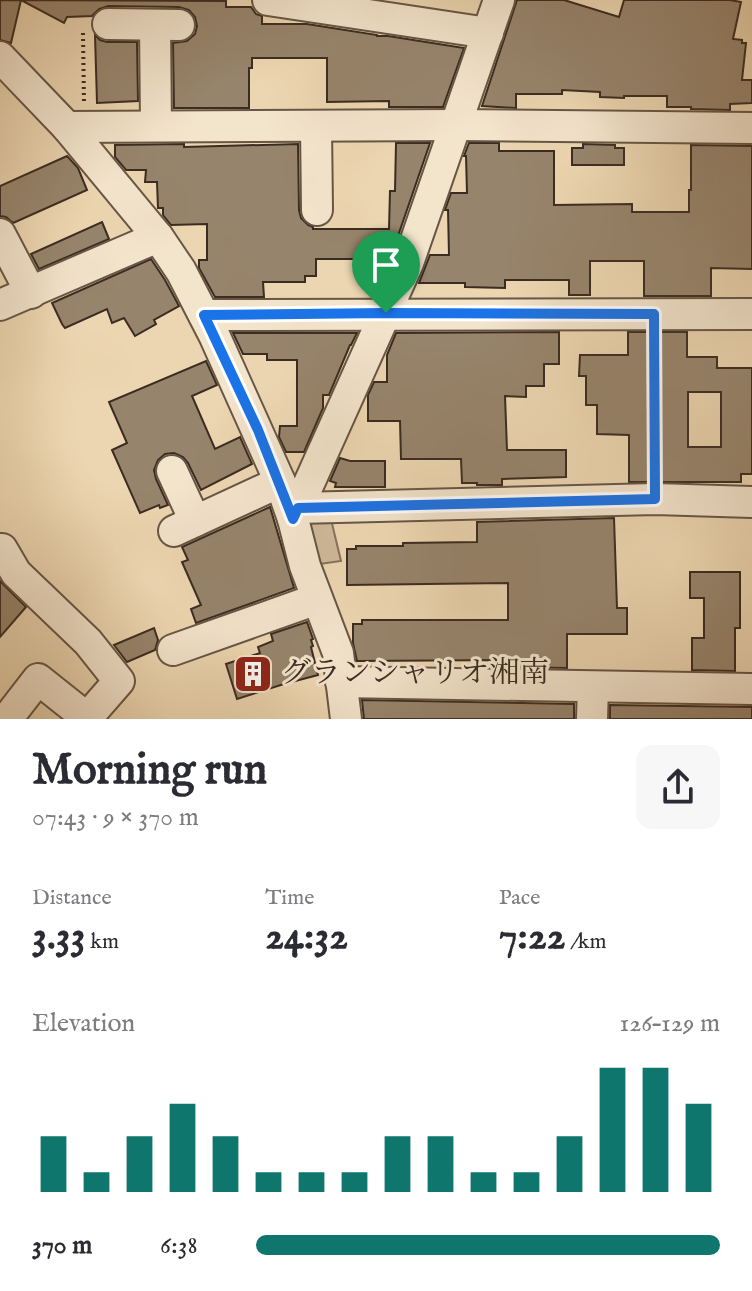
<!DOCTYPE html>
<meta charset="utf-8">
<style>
:root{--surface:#fff;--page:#f7f7f7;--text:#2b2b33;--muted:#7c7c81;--accent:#0f766e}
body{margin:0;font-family:"IM FELL English","Noto Serif JP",serif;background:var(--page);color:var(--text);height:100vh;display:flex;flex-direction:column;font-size:30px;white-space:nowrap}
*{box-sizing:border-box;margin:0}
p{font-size:26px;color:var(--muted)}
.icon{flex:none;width:44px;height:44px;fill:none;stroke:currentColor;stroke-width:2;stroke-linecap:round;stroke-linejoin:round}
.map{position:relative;height:719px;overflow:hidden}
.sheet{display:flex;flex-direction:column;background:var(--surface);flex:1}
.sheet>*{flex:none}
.pin{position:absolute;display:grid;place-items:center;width:68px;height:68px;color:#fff;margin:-82px -34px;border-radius:50% 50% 50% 0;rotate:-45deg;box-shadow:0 0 8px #0007}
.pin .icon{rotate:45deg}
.round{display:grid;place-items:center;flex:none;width:84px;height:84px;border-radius:16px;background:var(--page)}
.summary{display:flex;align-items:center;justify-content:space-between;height:136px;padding:0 32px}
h1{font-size:44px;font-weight:700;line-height:60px}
.figures{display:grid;grid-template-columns:repeat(3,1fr);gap:12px;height:136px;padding:8px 32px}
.figures div{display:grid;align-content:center}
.figures b{font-size:40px;font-weight:700}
.figures small{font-size:22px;font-weight:400}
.figures p{font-size:22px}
.chart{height:224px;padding:16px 32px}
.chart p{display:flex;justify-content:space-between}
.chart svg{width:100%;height:144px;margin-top:8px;stroke:var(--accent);stroke-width:6}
ul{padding:0 32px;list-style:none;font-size:26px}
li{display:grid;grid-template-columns:128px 96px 1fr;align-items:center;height:60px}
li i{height:20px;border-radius:10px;background:var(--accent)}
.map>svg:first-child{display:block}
.green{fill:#ceb999;stroke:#84725d;stroke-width:2}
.building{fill:#97846c;stroke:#3b2c21;stroke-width:2;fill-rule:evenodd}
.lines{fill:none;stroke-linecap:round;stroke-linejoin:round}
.minor-casing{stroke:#675645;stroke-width:34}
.path{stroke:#3b2c21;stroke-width:4;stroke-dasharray:2 4;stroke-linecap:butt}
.minor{stroke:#f3e4cc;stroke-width:30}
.route-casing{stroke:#fff;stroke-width:16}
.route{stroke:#1a73e8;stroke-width:10}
.labels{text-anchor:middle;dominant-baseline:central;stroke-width:6;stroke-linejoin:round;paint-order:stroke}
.poi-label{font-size:30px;fill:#3b2c21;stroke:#f3e4cc;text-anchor:start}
</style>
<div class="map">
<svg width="752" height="719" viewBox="0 0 752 719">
<rect width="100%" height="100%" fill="#ecd6b1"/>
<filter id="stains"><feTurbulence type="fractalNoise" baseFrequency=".0025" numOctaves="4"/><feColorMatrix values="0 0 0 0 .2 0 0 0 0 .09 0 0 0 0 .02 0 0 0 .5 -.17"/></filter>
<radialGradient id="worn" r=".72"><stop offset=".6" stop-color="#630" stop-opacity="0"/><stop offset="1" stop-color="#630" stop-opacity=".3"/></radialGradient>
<polygon class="green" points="328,507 341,561 305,566 298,508"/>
<g class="building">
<polygon points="0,0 226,1 226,7 251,7 256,14 262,16 262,24 307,24 377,35 377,36 388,36 464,48 443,107 389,107 389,101 327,102 327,58 252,58 252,68 249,68 249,108 174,108 173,43 187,41 195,34 197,26 195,17 189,10 179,7 108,6 99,9 92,16 67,17 64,23 21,0 11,43 0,40"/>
<polygon points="517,0 564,0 619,17 624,0 730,0 741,2 733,39 742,40 742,43 746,43 742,80 752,80 752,103 730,104 730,110 691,109 691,107 667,107 667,96 624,96 624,98 600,97 600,92 562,90 562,94 516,94 516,108 482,106"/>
<polygon points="95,35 100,40 107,42 137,42 138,101 97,103"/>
<polygon points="396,143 430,143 389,262 389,259 316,259 316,276 305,276 305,282 263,282 264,297 215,297 199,268 199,260 207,260 207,224 171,225 163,215 163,208 158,208 157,182 145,182 146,170 126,170 115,157 115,145 184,144 184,147 298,144 299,210 301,218 308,225 313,227 313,229 389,229 390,191 395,191"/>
<polygon points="469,143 499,143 499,151 554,151 554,205 632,204 632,212 689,212 689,190 691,190 691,145 752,146 752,269 711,268 711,296 644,296 644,261 590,261 590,295 569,295 569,280 505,280 505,288 465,287 465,283 419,283 430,255 449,255 448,210 445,210 451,193 467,193 466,156 464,156"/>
<polygon points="583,144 615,145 615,148 624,148 624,165 572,165 572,148 583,148"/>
<polygon points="67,156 78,168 87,190 13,223 6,217 0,216 0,186"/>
<polygon points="102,222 109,239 39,269 31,254"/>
<polygon points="151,259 165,280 179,306 154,320 156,324 135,336 124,318 112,323 107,309 65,328 62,324 52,303"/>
<polygon points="559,332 559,364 544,364 544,386 526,386 526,397 505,396 507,450 566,450 566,477 502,479 502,485 477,485 477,483 462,483 461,459 401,459 400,421 368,421 368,395 374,382 387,382 387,355 396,333"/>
<path d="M628 332H687V357H717V368H752V474H741V482H629V435L597 434V405H586V376H579L580 355H628ZM688 392H721V447H688Z"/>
<polygon points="233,333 357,333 351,345 350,345 329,395 323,395 323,408 304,452 286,452 279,437 280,426 297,426 297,360 267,360 267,354 243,354"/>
<polygon points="206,361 217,385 192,396 215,449 240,437 252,464 201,490 188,463 183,457 174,453 165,454 158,460 154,470 156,479 168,505 160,508 159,505 140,513 112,450 127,443 109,402"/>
<polygon points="340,458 350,461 385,461 385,487 335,487 336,483 330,481"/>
<polygon points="270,507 294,588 196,623 191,609 201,605 182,562 188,560 182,547"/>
<polygon points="614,518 617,608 627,608 627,634 567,634 567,668 509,667 508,660 357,661 353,643 353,624 362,624 362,620 508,620 508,583 347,585 347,549 356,549 356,546 403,546 403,543 477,542 477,522"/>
<polygon points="690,572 740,572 740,628 735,628 735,671 692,670 692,638 704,638 704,598 690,598"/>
<polygon points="0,581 26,607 0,637"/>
<polygon points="307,622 313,639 311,640 313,646 311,647 318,675 284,684 237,699 226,664 260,653 258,647 273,641 271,634"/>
<polygon points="154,628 158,640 155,650 127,662 114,645"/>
<polygon points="362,700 574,704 574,719 364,719"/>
<polygon points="610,705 752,707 752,719 610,719"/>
</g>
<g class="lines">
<g class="minor-casing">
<g id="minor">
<polyline points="268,0 488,33"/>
<polyline points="108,24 179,25"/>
<polyline points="155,25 156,126"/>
<polyline points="0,57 67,127 158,237 181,271 215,337 280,482 293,519 305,566 338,653 346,719"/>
<polyline points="316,126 317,210"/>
<polyline points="67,127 456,125 752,128"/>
<polyline points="0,234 31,293"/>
<polyline points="0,305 158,237"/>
<polyline points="204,315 752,314"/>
<polyline points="172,471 195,521"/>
<polyline points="298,508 655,499 752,502"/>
<polyline points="293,519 408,263 499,0"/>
<polyline points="174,531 280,482"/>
<polyline points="2,549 16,573 88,642 119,681 86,719"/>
<polyline points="173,650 317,599"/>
<polyline points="341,682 752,689"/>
<polyline points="7,719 38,679 87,718"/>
<polyline points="592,719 593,687"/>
</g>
</g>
<g class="path">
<polyline points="83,33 84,104"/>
<polyline points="654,338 655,473"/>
</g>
<use href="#minor" class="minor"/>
</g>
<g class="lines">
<g class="route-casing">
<polygon id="route" points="386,313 654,314 655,499 298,508 293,519 258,430 204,315"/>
</g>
<use href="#route" class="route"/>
</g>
<defs>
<g id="building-square" transform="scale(2)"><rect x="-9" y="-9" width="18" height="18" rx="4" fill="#8f2418" stroke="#f3e4cc"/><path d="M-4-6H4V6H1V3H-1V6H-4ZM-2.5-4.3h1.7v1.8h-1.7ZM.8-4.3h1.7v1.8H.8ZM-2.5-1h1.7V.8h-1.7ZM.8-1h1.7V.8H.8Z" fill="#fff"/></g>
</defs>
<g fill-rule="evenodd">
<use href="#building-square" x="253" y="674"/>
</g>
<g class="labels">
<g class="poi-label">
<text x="281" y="674">グランシャリオ湘南</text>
</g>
</g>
<rect width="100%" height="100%" filter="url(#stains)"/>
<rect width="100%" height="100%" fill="url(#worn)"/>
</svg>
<div class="pin" style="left:386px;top:313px;background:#1e9e55"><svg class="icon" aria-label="arrive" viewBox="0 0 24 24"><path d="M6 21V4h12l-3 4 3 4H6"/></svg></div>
</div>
<section class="sheet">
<div class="summary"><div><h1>Morning run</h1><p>07:43 · 9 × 370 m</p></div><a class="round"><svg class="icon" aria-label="share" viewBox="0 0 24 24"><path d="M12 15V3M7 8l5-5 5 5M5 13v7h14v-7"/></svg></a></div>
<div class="figures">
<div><p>Distance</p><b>3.33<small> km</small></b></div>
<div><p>Time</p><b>24:32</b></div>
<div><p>Pace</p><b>7:22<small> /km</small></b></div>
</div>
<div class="chart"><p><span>Elevation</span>126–129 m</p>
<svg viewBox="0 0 160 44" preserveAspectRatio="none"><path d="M5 44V27M15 44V38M25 44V27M35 44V17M45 44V27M55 44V38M65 44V38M75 44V38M85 44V27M95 44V27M105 44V38M115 44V38M125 44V27M135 44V6M145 44V6M155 44V17"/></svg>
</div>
<ul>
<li><b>370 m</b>6:38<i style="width:100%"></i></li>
</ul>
</section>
